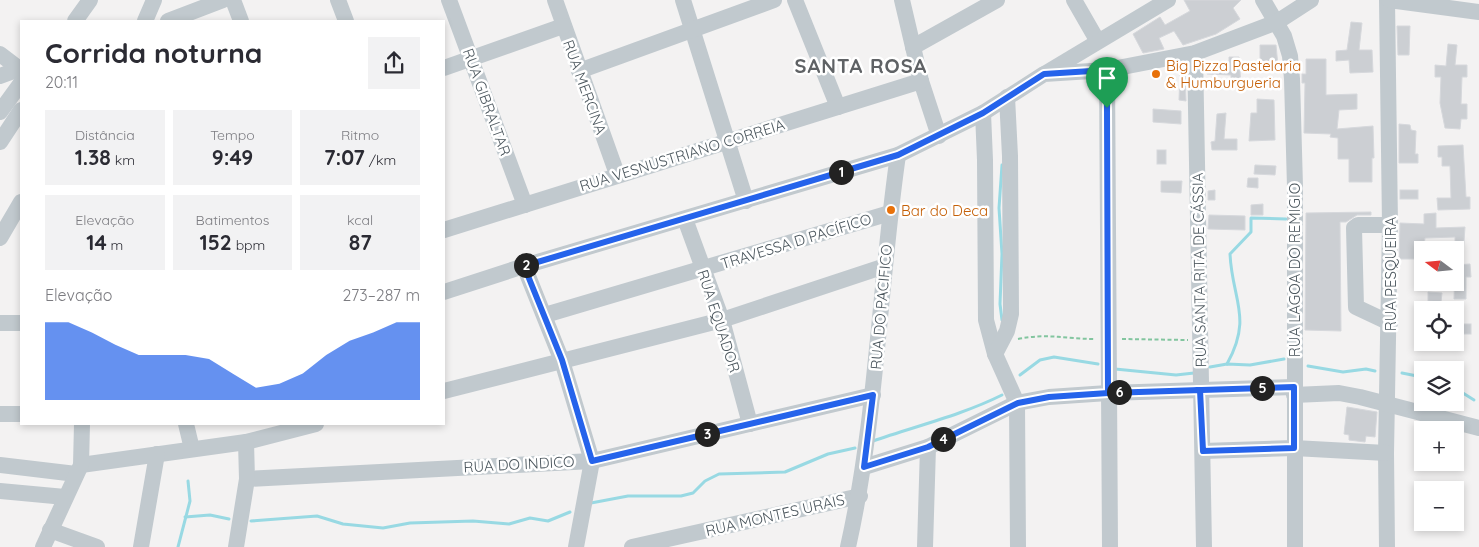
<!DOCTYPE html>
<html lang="pt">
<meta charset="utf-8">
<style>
:root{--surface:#fff;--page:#f2f2f3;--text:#2b2b33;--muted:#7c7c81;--accent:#2563eb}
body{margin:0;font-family:Quicksand,sans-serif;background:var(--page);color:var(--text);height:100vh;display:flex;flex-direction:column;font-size:19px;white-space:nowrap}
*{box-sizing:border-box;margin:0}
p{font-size:16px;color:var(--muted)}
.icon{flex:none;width:28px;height:28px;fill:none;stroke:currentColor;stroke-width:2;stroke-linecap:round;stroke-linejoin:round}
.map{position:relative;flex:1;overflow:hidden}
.details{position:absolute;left:20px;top:20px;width:425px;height:405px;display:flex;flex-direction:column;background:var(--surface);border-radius:0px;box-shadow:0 2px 8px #0003}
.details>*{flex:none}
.needle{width:32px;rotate:286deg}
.tools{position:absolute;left:1414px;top:241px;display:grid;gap:10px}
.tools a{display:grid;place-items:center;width:50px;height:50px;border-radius:0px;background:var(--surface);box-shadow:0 2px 8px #0003;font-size:25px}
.pin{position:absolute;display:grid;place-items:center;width:42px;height:42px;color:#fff;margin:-51px -21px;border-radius:50% 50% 50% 0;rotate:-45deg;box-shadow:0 0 5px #0007}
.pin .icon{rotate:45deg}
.km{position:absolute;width:25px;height:25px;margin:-12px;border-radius:50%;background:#222;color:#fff;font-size:14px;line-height:25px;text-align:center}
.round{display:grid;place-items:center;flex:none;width:52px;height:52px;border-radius:0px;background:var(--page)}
.headline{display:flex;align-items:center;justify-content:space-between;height:85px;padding:0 25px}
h1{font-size:28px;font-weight:700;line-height:38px}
.stats{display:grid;grid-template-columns:repeat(3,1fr);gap:8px;height:85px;padding:5px 25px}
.stats div{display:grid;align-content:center;border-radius:0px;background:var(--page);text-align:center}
.stats b{font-size:21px;font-weight:700}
.stats small{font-size:14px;font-weight:400}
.stats p{font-size:14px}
.chart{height:140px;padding:10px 25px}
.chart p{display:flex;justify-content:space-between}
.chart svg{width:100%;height:90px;margin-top:5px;fill:var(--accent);opacity:.7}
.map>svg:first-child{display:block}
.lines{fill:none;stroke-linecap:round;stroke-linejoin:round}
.stream{stroke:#98d9e3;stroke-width:3}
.building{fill:#cccfd3;stroke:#d6d8dc}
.path{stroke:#82c59f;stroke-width:2;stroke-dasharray:4 2.5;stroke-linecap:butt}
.minor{stroke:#c1c9ce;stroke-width:16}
.route-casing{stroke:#fff;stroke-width:10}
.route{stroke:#2563eb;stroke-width:6}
.food-dot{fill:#e8710a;stroke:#fff;stroke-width:2}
.labels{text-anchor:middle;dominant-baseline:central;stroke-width:5;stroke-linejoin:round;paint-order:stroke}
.food-label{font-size:15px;fill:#c56008;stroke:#fff;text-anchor:start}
.street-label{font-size:15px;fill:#4b565d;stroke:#fff}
.district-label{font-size:20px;font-weight:bold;letter-spacing:1px;fill:#5f6265;stroke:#fff}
</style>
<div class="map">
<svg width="1479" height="547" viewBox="0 0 1479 547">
<rect width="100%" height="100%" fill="#f3f2f2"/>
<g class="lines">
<g class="stream">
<polyline points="1002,165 999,208 1002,254 1000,304 1002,320"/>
<path d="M1227 364C1253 317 1232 300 1230 254L1251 232V218L1286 219"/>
<polyline points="1308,366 1343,372 1366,369 1375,371"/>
<polyline points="1210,367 1227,364 1250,365 1284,359"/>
<polyline points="1115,369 1176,375 1194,373"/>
<polyline points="1402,373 1422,377"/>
<polyline points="1020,375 1040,360 1054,357 1098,364"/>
<polyline points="1455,388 1474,400"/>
<path d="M873 441C916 426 962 415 1002 395"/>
<polyline points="591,503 628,496 681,496 693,493 705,481 719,474 785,472 828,454 855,448"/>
<polyline points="185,517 210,515 229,519"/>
<polyline points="251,521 317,516 343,524 383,528 410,523 473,521 509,524 530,518 548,521 570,512"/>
<polyline points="178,547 190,501 188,481"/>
</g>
</g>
<g class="building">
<polygon points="1184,0 1241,0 1233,8 1240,19 1216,34 1183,45 1174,31 1159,38 1164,49 1143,53 1133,34 1160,17 1165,25 1190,11"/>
<polygon points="1351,22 1362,23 1359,50 1372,50 1373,72 1350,73 1349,60 1336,61 1336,51 1347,50"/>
<polygon points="1397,26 1410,26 1409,55 1398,55"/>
<polygon points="1448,44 1457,45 1455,65 1467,65 1467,77 1462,77 1461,104 1467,104 1467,119 1461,119 1460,129 1445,128 1440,103 1441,77 1435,77 1435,65 1446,66"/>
<polygon points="1260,45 1276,45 1278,66 1260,67"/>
<polygon points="1229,57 1239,57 1241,86 1231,86 1231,75 1207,74 1207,62 1229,62"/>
<polygon points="1306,59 1326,59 1326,95 1357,94 1357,109 1339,110 1337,129 1373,126 1374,158 1372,158 1372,182 1349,182 1349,159 1338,159 1338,138 1330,137 1331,134 1304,133 1305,83 1302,83 1302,74 1306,74"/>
<polygon points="1180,74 1185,74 1186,101 1179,100"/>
<polygon points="1257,99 1274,100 1275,140 1249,141 1251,113 1257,113"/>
<polygon points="1153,109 1181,111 1181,124 1153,122"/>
<polygon points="1226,113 1224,139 1237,139 1237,150 1212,150 1211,142 1215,141 1217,114"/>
<polygon points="1399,124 1410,125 1411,130 1416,131 1415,154 1418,154 1418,163 1399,163"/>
<polygon points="1463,145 1466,197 1470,197 1470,209 1438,210 1437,198 1451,198 1450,166 1442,166 1442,157 1438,157 1438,146"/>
<rect x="1157" y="150" width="9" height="14"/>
<polygon points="1255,165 1276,166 1275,175 1254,174"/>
<polygon points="1248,178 1258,178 1258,188 1247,187"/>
<polygon points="1161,181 1182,181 1181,193 1161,192"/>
<polygon points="1215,190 1215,200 1208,200 1208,191"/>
<rect x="1400" y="190" width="18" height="9"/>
<polygon points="1263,204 1263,215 1251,215 1251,205"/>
<polygon points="1371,212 1371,215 1357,215 1346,222 1340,222 1341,331 1305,330 1306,213"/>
<polygon points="1436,213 1436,228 1465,227 1463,255 1455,255 1455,237 1425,238 1422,259 1399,259 1400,223 1424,224 1424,214"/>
<polygon points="1209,215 1245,216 1245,230 1208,229"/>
<polygon points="1470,264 1471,277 1466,277 1466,299 1454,299 1455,265"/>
<polygon points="1428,292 1442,293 1441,302 1428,301"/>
<rect x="1462" y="324" width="9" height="10"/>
<polygon points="1347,407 1377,412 1375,437 1366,436 1365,442 1349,440 1349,435 1344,434"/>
</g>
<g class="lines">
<g class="path">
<path d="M1018 339C1048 333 1066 339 1095 339"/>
<polyline points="1122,339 1188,340"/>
</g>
<g class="minor">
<polyline points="233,0 241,21"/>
<polyline points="338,0 346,21"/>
<polyline points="449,0 525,205"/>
<polyline points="555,0 617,174"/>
<polyline points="683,0 746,201"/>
<polyline points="795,0 838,107"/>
<polyline points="902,0 921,81 939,136"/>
<polyline points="1074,0 1097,40"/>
<polyline points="1263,0 1284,36 1290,56 1292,79 1295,187 1295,547"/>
<polyline points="1387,0 1390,225 1386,453 1387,547"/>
<polyline points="1389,0 1479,12"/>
<polyline points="75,21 90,0"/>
<polyline points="145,21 154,0"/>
<polyline points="168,21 223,0"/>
<polyline points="913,47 997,0"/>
<polyline points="1195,53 1204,547"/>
<polyline points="0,54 21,70"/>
<polyline points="444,68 563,26"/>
<polyline points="1107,70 1110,547"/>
<polyline points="579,71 774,0"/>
<polyline points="1046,73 1168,0"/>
<polyline points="0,76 19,69"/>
<polyline points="0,112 21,83"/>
<polyline points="983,113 985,160 986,320 995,354 1017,403 1018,547"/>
<polyline points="0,142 21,110"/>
<polyline points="685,219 722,320 750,424"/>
<polyline points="444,230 921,81"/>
<polyline points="0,238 21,202"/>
<polyline points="524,266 562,361 592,461 576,547"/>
<polyline points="444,292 524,266 898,155 983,113 1044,74 1107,70 1195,53 1277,22 1311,0"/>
<polyline points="545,315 890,213"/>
<polyline points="0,323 21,323"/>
<polyline points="1390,323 1356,307 1354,228 1358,225 1390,225"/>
<polyline points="995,354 1007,331 1011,314 1010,156 1007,97"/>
<polyline points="444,391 722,320 885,266"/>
<polyline points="1294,395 1339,393 1360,397 1479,428"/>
<polyline points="0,414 21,414"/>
<polyline points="186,424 192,449"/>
<polyline points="1203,451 1294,448 1386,453"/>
<polyline points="0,465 76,474"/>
<polyline points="81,465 246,442 316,424"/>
<polyline points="864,467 928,447 1017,403 1049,397 1108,393 1294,387"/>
<polyline points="247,479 592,461 873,395"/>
<polyline points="0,491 65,497"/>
<polyline points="50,530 97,547"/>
<polyline points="43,547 81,465 82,424"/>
<polyline points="141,547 157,454"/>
<polyline points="236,547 247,479 246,442"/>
<polyline points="632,547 860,496"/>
<path d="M848 547C877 418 879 286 898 155"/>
<polyline points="925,547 928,447"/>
</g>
</g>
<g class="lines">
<g class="route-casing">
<polyline id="route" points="1107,108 1107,70 1044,74 983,113 898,155 524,266 562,360 592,461 873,395 864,467 928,447 1018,403 1049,397 1108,393 1294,387 1294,448 1203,451 1200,390 1108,393 1107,108"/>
</g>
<use href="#route" class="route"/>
</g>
<g class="food-dot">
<circle cx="1156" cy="74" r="5"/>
<circle cx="891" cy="210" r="5"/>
</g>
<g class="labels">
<g class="food-label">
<text x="1166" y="65">Big Pizza Pastelaria<tspan x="1166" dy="17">&amp; Humburgueria</tspan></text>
<text x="901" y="210">Bar do Deca</text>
</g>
<g class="street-label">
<text transform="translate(585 87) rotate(70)">RUA MERCINA</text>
<text transform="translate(487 102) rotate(70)">RUA GIBRALTAR</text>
<text transform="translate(682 155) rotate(-17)">RUA VESNUSTRIANO CORREIA</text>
<text transform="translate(796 241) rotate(-17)">TRAVESSA D PACÍFICO</text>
<text transform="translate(1199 270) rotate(-91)">RUA SANTA RITA DE CÁSSIA</text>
<text transform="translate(1294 270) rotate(-90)">RUA LAGOA DO REMIGIO</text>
<text transform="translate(1390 274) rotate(-90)">RUA PESQUEIRA</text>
<text transform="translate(881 307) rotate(-85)">RUA DO PACIFICO</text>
<text transform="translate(719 321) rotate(72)">RUA EQUADOR</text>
<text transform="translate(519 464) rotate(-3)">RUA DO INDICO</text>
<text transform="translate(775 515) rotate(-13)">RUA MONTES URAIS</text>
</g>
<g class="district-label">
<text x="861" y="65">SANTA ROSA</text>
</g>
</g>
</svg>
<div class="tools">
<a><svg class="needle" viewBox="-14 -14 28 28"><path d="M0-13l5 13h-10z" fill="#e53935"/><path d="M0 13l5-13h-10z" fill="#7c7c81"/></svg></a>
<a><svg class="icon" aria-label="locate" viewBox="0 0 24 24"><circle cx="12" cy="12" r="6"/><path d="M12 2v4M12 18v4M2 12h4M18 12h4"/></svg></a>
<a><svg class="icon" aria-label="layers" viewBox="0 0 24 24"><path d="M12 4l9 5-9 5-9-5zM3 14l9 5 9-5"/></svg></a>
<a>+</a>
<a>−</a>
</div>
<div class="pin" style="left:1107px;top:108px;background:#1e9e55"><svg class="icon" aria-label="arrive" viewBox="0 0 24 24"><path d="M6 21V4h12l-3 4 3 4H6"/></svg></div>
<b class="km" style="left:841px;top:172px">1</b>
<b class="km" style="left:526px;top:265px">2</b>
<b class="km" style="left:707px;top:434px">3</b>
<b class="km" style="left:943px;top:439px">4</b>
<b class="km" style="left:1262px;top:388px">5</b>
<b class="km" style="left:1119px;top:392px">6</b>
<section class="details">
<div class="headline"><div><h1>Corrida noturna</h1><p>20:11</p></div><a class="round"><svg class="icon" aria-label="share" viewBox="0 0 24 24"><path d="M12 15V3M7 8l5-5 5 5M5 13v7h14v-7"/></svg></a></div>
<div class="stats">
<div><p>Distância</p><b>1.38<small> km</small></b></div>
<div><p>Tempo</p><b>9:49</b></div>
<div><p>Ritmo</p><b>7:07<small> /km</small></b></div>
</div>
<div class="stats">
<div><p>Elevação</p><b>14<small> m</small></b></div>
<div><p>Batimentos</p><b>152<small> bpm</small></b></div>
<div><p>kcal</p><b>87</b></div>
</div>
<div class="chart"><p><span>Elevação</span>273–287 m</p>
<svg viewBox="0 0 160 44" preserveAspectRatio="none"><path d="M0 44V6L10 6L20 11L30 17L40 22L50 22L60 22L70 24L80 31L90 38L100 36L110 31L120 22L130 15L140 11L150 6L160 6V44z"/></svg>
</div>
</section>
</div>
